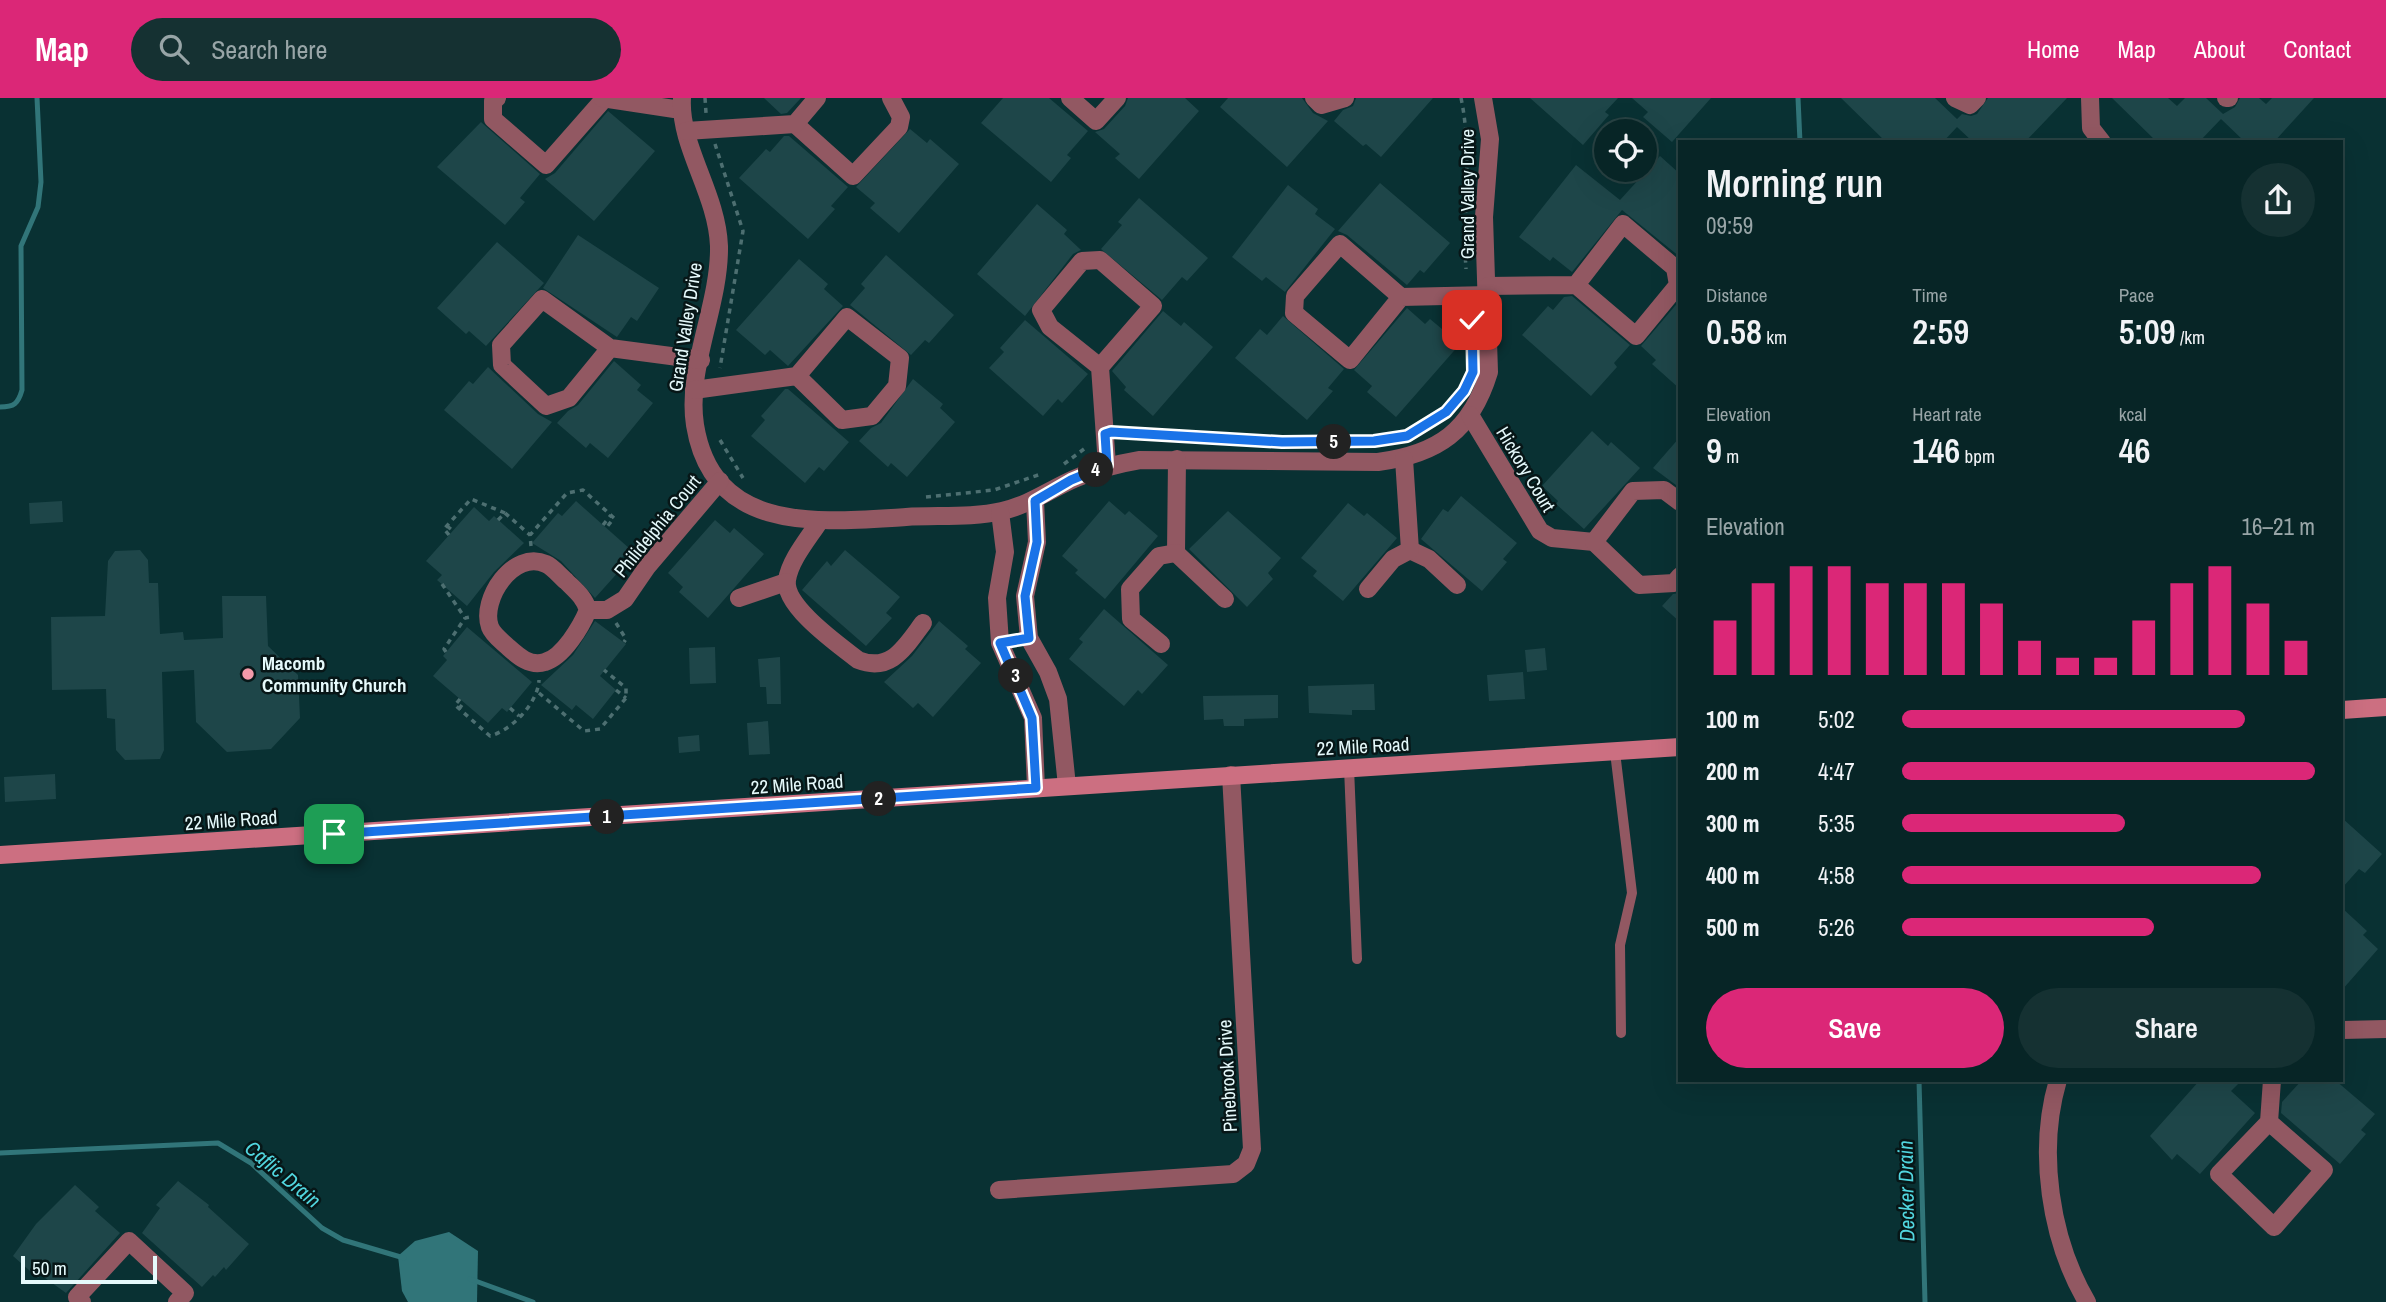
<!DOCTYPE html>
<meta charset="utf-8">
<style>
:root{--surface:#072526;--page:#153132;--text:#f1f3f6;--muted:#98a5a7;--line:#284243;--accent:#db2777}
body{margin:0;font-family:"Archivo Narrow",sans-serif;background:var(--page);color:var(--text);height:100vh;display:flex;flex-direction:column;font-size:26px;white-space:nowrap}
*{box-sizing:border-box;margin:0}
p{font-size:23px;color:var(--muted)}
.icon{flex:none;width:38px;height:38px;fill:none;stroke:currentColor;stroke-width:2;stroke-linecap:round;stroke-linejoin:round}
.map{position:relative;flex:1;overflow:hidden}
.sheet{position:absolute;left:1678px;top:42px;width:665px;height:942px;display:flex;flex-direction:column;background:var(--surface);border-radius:0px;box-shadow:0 7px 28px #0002,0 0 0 2px var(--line)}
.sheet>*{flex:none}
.fabs{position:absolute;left:1594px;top:21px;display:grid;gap:14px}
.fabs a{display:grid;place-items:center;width:63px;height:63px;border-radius:50%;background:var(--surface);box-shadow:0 7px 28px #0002,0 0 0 2px var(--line);font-size:35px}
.scale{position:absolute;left:21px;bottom:18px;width:136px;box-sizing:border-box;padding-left:7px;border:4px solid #e5f9fb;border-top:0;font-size:19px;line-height:24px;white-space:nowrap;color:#e5f9fb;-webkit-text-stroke:5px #071617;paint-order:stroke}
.pin{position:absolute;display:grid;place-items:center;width:60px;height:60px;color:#fff;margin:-30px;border-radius:14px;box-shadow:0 4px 10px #0006}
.km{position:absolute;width:35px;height:35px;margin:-18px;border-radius:50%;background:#222;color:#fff;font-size:19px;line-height:35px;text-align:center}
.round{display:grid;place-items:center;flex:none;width:74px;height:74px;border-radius:37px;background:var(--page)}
.overview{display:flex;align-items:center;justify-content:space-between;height:119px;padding:0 28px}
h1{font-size:38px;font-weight:600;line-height:52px}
.stats{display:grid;grid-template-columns:repeat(3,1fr);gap:10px;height:119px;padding:7px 28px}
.stats div{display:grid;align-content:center}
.stats b{font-size:35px;font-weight:600}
.stats small{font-size:19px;font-weight:400}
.stats p{font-size:19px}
.chart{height:196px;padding:14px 28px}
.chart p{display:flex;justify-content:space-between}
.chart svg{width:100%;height:126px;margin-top:7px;stroke:var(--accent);stroke-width:6}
.action{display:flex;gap:14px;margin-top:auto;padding:14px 28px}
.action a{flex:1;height:80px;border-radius:42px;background:var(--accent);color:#fff;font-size:28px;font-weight:600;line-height:80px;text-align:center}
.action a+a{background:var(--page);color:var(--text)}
ul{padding:0 28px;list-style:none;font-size:23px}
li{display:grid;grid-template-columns:112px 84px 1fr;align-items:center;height:52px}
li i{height:18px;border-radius:9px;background:var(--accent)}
header{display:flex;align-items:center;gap:42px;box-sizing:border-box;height:98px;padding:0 35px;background:var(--accent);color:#fff}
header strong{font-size:33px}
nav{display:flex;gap:38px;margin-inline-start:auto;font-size:24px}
.search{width:490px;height:63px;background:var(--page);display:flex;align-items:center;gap:18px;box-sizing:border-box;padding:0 24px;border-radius:38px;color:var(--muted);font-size:26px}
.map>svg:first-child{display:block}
.water{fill:#317579}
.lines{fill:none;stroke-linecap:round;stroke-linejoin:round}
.stream{stroke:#317579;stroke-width:5}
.building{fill:#1e4649}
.path{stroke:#4d6f71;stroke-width:3.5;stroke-dasharray:5 5;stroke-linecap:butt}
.lane{stroke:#925862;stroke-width:10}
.street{stroke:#925862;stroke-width:18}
.secondary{stroke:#cc6f81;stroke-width:18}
.route-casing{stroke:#fff;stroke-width:14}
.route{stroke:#1a73e8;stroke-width:9}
.poi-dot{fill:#f39aa9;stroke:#071617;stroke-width:2.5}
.labels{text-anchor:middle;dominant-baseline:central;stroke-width:5;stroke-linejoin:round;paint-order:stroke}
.street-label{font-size:19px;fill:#e5f9fb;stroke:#071617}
.poi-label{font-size:19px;font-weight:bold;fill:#e5f9fb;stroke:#071617;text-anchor:start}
.water-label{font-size:21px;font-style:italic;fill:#51d6df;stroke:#071617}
</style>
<header>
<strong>Map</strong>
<div class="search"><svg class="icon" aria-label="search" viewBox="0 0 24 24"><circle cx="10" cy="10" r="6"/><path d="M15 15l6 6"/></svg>Search here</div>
<nav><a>Home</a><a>Map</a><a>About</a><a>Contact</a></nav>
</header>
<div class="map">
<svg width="2386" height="1204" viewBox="0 0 2386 1204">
<rect width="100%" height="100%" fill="#093133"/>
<polygon class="water" points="449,1134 478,1153 477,1204 408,1204 402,1193 398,1158 415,1143"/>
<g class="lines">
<g class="stream">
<polyline points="1798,0 1800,44"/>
<path d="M0 309C14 309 18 306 22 292L21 148 38 109 41 84 37 0"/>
<polyline points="1919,982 1925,1204"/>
<polyline points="0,1055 218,1045 251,1065 322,1130 343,1142 404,1160"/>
<polyline points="470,1181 533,1204"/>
</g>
</g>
<g class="building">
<polygon points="764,0 801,0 787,15 781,16"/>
<polygon points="1003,0 1049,0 1088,33 1067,57 1071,60 1051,84 981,25"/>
<polygon points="1128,0 1185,0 1199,13 1139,81 1115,60 1120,56 1095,34 1104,31 1125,8"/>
<polygon points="1228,0 1302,0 1313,15 1328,23 1287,69 1220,9"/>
<polygon points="1356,0 1433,0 1381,59 1366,46 1363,48 1334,23 1343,12 1353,8"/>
<polygon points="1530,0 1618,0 1605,14 1609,17 1583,47"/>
<polygon points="1632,0 1711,0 1672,44 1643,19 1648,14"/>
<polygon points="1841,0 1935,0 1957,21 1962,16 1971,18 1977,16 1988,0 2067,0 2025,44 1973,44 1957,29 1943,44 1886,44"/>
<polygon points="2112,0 2168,0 2177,8 2185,0 2206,0 2223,16 2235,9 2240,0 2259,0 2266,6 2272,0 2314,0 2274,44 2245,44 2221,21 2199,44 2157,44"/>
<polygon points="608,13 655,53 594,123 545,81 555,75"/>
<polygon points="481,24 540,76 520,100 525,104 505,127 437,69"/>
<polygon points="910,31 927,45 930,41 959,66 899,135 870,110 875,105 856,89"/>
<polygon points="784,38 789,38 848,89 831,108 835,111 808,141 739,80 766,51 770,54"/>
<polygon points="1660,58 1680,76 1680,159 1622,112 1572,174 1553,159 1550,163 1519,139 1576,67 1620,102"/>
<polygon points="1380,85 1450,145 1424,175 1420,172 1407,187 1347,137 1338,133"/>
<polygon points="1288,87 1318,111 1315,116 1335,131 1285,194 1266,179 1262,183 1232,159"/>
<polygon points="1139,100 1208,160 1187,183 1182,179 1162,202 1101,151 1122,127 1118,124"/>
<polygon points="1037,106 1067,132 1064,136 1081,152 1073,156 1025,218 977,176"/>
<polygon points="578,137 659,190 637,223 631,219 617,239 543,190"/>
<polygon points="497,144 544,185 486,248 469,233 466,236 437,210"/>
<polygon points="886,157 954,217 929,245 925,242 911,257 850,207 865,190 861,186"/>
<polygon points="799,161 828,186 824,191 843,208 788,268 770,252 765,257 736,232"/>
<polygon points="1572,198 1630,247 1614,265 1617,269 1591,298 1522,237 1548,208 1553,212 1564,199"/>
<polygon points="1680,202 1680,291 1652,266 1656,262 1641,248"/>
<polygon points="1407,210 1425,226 1430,221 1460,246 1396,319 1367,294 1372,288 1354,272"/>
<polygon points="1163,213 1181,228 1184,224 1213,249 1153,318 1124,292 1126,289 1112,273"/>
<polygon points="1283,218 1344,271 1328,290 1333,293 1307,322 1235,260 1260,231 1267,237"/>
<polygon points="1025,222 1088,276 1062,305 1058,301 1043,318 989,270 1004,254 1000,250"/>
<polygon points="614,263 641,287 637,292 653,305 608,360 590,345 586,350 557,325 568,313 578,307"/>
<polygon points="488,269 538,316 552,324 512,371 444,312 469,283 473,286"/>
<polygon points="913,281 943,306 940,310 955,324 907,379 891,365 888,369 859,343 871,330 881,325"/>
<polygon points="785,291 788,291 849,344 824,373 819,369 805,385 751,338 765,322 761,318"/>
<polygon points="1592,333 1608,348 1611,344 1640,370 1584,431 1556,406 1558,403 1542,388"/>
<polygon points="1680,339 1680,390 1653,370"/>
<polygon points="1461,398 1517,445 1503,461 1507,464 1482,493 1421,441 1443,411 1448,414"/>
<polygon points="62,403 63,424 30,426 29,405"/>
<polygon points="576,403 630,451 616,466 621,471 595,500 561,463 532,445 558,415 562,418"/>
<polygon points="1109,403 1125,417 1129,413 1158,438 1105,501 1075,475 1078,472 1062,458"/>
<polygon points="1348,405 1364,418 1367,415 1397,440 1343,503 1313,478 1317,473 1301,460"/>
<polygon points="474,409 489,423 494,418 524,445 494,474 467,508 437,482 442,477 426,463"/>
<polygon points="1228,413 1281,460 1268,475 1273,481 1247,509 1189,451"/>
<polygon points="715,422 730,435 734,430 764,456 708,520 679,494 683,489 668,475"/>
<polygon points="140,452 148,462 149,485 158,485 160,536 183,534 184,542 223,540 222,498 266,498 268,548 298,577 300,620 271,651 227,654 196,624 194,572 162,574 164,652 160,661 125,662 116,652 115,621 107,620 106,591 52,592 51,519 105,518 108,463 115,453"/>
<polygon points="845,452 900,499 886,515 892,520 866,548 802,492 827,463 831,468"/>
<polygon points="1680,495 1680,524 1662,508 1673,496"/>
<polygon points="1104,511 1168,567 1142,596 1138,592 1124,608 1069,561 1083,544 1079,541"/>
<polygon points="595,523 626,546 600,578 616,592 593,621 576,607 572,612 541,587 573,557"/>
<polygon points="939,523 968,548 965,551 981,565 933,619 918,605 913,610 884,584 912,558"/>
<polygon points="467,529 532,584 507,614 502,610 488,625 433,578 447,562 443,558"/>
<polygon points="715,549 716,585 690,586 689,550"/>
<polygon points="1545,550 1547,572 1527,574 1525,552"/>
<polygon points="780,559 781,606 767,606 766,589 760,589 758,561"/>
<polygon points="1523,574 1525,601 1489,603 1487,577"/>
<polygon points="1374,586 1375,612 1352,612 1352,617 1309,615 1308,588"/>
<polygon points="1278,597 1278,620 1244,621 1244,628 1224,628 1223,621 1204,622 1203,598"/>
<polygon points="768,623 770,656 749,657 747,625"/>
<polygon points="699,637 700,653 679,655 678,639"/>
<polygon points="55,676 56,701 5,704 4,679"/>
<polygon points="2342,720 2382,756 2365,775 2359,771 2342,790"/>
<polygon points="2342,810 2367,833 2363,837 2378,851 2342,892"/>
<polygon points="2200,982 2242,982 2231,993 2255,1015 2200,1076 2177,1056 2172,1062 2150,1038"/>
<polygon points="2302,982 2335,982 2375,1016 2361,1032 2366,1036 2340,1066 2281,1015 2282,1004"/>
<polygon points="178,1083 209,1107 208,1109 249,1146 226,1172 224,1169 215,1179 213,1177 202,1189 142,1135 160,1110 156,1107"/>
<polygon points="75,1087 99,1109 95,1113 120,1135 66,1195 41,1177 38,1180 13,1158 36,1126"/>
</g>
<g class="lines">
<g class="path">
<polyline points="705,0 706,15"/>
<path d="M1461 0C1473 56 1462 114 1466 171"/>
<polyline points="715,46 743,133 720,270"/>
<polyline points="1120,335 1283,344"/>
<polyline points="1406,338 1447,313"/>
<polyline points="720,342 743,380"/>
<polyline points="1322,344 1392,342"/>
<polyline points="1064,366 1088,348"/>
<polyline points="926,399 994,392 1041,376"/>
<polyline points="498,422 505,415 530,437"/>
<polyline points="603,427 611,417"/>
<polyline points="447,428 453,433"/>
<polyline points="449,437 444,431 471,401 505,415"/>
<polyline points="531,448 530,437 567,395 583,392 614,420 606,430"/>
<polyline points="442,486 465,520 471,519"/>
<polyline points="616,525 626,541 624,544"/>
<polyline points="446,554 444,551 465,520"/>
<polyline points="616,592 626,600"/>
<polyline points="539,595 584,633 600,631 626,600 626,590 604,572"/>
<path d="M460 601 455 607 490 638C512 632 538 605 539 582"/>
<polyline points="510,610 519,618"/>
<polyline points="459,611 464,604"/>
</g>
<g class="lane">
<polyline points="1615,654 1632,795 1620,847 1621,935"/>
<polyline points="1349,670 1357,861"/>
</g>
<g class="street">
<polyline points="497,0 493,3 493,21 546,67 604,1"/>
<polyline points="602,0 681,12"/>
<path d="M682 0C679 48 717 95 719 148 720 207 686 270 695 327 713 438 823 424 906 419 937 417 972 420 1002 413 1029 407 1049 392 1074 381 1096 371 1116 366 1140 362L1378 364C1438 356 1471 333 1489 274L1484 119 1490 41 1483 0"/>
<polyline points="1070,0 1096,23 1117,0"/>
<polyline points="1314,0 1321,7 1345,0"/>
<polyline points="1955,0 1970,7 1977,0"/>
<polyline points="2090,0 2091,30 2102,44"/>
<polyline points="2226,0 2229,0"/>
<polyline points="795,26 853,78 899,29 901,19 891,0"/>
<polyline points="686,33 795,26 817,0"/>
<polyline points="1488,188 1576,187 1623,126 1675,170 1678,187 1636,238 1576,187"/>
<polyline points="1401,199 1350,262 1294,215 1295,198 1340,146 1401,199 1489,197"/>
<polyline points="610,250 569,300 546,308 502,267 501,247 542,201 610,250 701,262"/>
<polyline points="1100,269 1050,229 1041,212 1082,163 1100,162 1153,208 1100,269 1107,367"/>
<polyline points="694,292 797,278 847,219 900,260 897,288 872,318 842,322 797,278"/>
<polyline points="1470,317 1540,433 1552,440 1594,444 1639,487 1674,485 1680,478"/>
<polyline points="1177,361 1176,455 1225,501"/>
<polyline points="1035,403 1037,444 1025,498 1029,540 1048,574 1058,601 1067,688"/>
<polyline points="1000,414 1005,454 997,500 1000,545 1033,620 1036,690"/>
<path d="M819 424C808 441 790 462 787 482 783 508 839 547 858 562 891 575 905 549 923 525"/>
<polyline points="1594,444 1633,393 1664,392 1680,404"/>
<polyline points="1410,452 1429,461 1457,487"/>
<polyline points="1368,491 1393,461 1410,452 1404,361"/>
<polyline points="739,500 786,484"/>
<path d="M588 512C581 529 563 559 545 564 530 569 518 558 508 549 502 543 493 537 490 529 480 502 513 451 546 466 553 469 560 478 566 483 576 493 584 499 588 512H607L625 501 647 469 720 383"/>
<polyline points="1161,546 1131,521 1130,491 1159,458 1176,455"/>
<polyline points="2342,932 2386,931"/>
<path d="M2058 982C2037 1053 2050 1141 2087 1204"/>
<polyline points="2269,1024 2324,1072 2274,1129 2219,1076 2269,1024 2272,982"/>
<polyline points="999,1092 1233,1076 1246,1066 1252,1051 1231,677"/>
<polyline points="82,1204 77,1199 129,1143 185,1195 177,1204"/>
</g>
<g class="secondary">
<polyline points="2342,612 2386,609"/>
<polyline points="0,757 1680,649"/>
</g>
</g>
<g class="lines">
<g class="route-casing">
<polyline id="route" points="334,736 1036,690 1032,620 1000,545 1029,540 1025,498 1037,444 1035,403 1071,382 1107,367 1105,336 1111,334 1282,344 1374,343 1407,338 1446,314 1464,293 1473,274 1472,222"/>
</g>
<use href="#route" class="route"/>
</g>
<circle class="poi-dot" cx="248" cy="576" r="7"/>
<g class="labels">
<g class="street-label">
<text transform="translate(1467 96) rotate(-90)">Grand Valley Drive</text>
<text transform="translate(685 229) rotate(-81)">Grand Valley Drive</text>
<text transform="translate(1526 371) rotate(59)">Hickory Court</text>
<text transform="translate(657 428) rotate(-51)">Philidelphia Court</text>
<text transform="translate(1363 648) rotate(-3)">22 Mile Road</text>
<text transform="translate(797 686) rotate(-4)">22 Mile Road</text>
<text transform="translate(231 722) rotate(-4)">22 Mile Road</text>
<text transform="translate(1227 978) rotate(-93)">Pinebrook Drive</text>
</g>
<g class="poi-label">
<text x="262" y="565">Macomb<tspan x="262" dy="22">Community Church</tspan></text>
</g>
<g class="water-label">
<text transform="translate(283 1076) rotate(40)">Caflic Drain</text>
<text transform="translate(1906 1093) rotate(-91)">Decker Drain</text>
</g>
</g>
</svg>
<div class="fabs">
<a><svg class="icon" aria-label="locate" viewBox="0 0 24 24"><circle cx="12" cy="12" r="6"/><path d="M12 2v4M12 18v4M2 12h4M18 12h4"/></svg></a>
</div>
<div class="scale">50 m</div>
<div class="pin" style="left:334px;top:736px;background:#1e9e55"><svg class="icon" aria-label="arrive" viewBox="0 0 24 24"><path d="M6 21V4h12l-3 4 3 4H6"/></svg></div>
<div class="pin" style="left:1472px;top:222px;background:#d93025"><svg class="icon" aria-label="check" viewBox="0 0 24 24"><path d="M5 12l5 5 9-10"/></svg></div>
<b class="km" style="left:607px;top:719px">1</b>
<b class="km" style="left:879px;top:701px">2</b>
<b class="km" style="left:1016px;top:578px">3</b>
<b class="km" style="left:1096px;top:372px">4</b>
<b class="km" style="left:1334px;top:344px">5</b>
<section class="sheet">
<div class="overview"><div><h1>Morning run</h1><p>09:59</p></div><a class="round"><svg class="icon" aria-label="share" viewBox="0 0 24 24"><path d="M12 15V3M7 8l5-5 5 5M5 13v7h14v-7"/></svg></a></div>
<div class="stats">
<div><p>Distance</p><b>0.58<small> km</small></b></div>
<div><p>Time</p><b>2:59</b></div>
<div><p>Pace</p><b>5:09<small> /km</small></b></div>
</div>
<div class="stats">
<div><p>Elevation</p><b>9<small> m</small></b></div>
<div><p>Heart rate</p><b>146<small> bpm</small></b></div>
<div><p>kcal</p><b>46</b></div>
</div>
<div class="chart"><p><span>Elevation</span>16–21 m</p>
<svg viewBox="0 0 160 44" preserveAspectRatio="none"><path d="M5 44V25M15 44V12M25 44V6M35 44V6M45 44V12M55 44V12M65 44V12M75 44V19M85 44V32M95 44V38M105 44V38M115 44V25M125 44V12M135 44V6M145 44V19M155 44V32"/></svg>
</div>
<ul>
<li><b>100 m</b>5:02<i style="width:83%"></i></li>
<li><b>200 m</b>4:47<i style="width:100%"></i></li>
<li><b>300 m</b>5:35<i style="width:54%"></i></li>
<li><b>400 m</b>4:58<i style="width:87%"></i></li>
<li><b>500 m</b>5:26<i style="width:61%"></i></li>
</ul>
<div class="action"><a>Save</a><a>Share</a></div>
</section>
</div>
